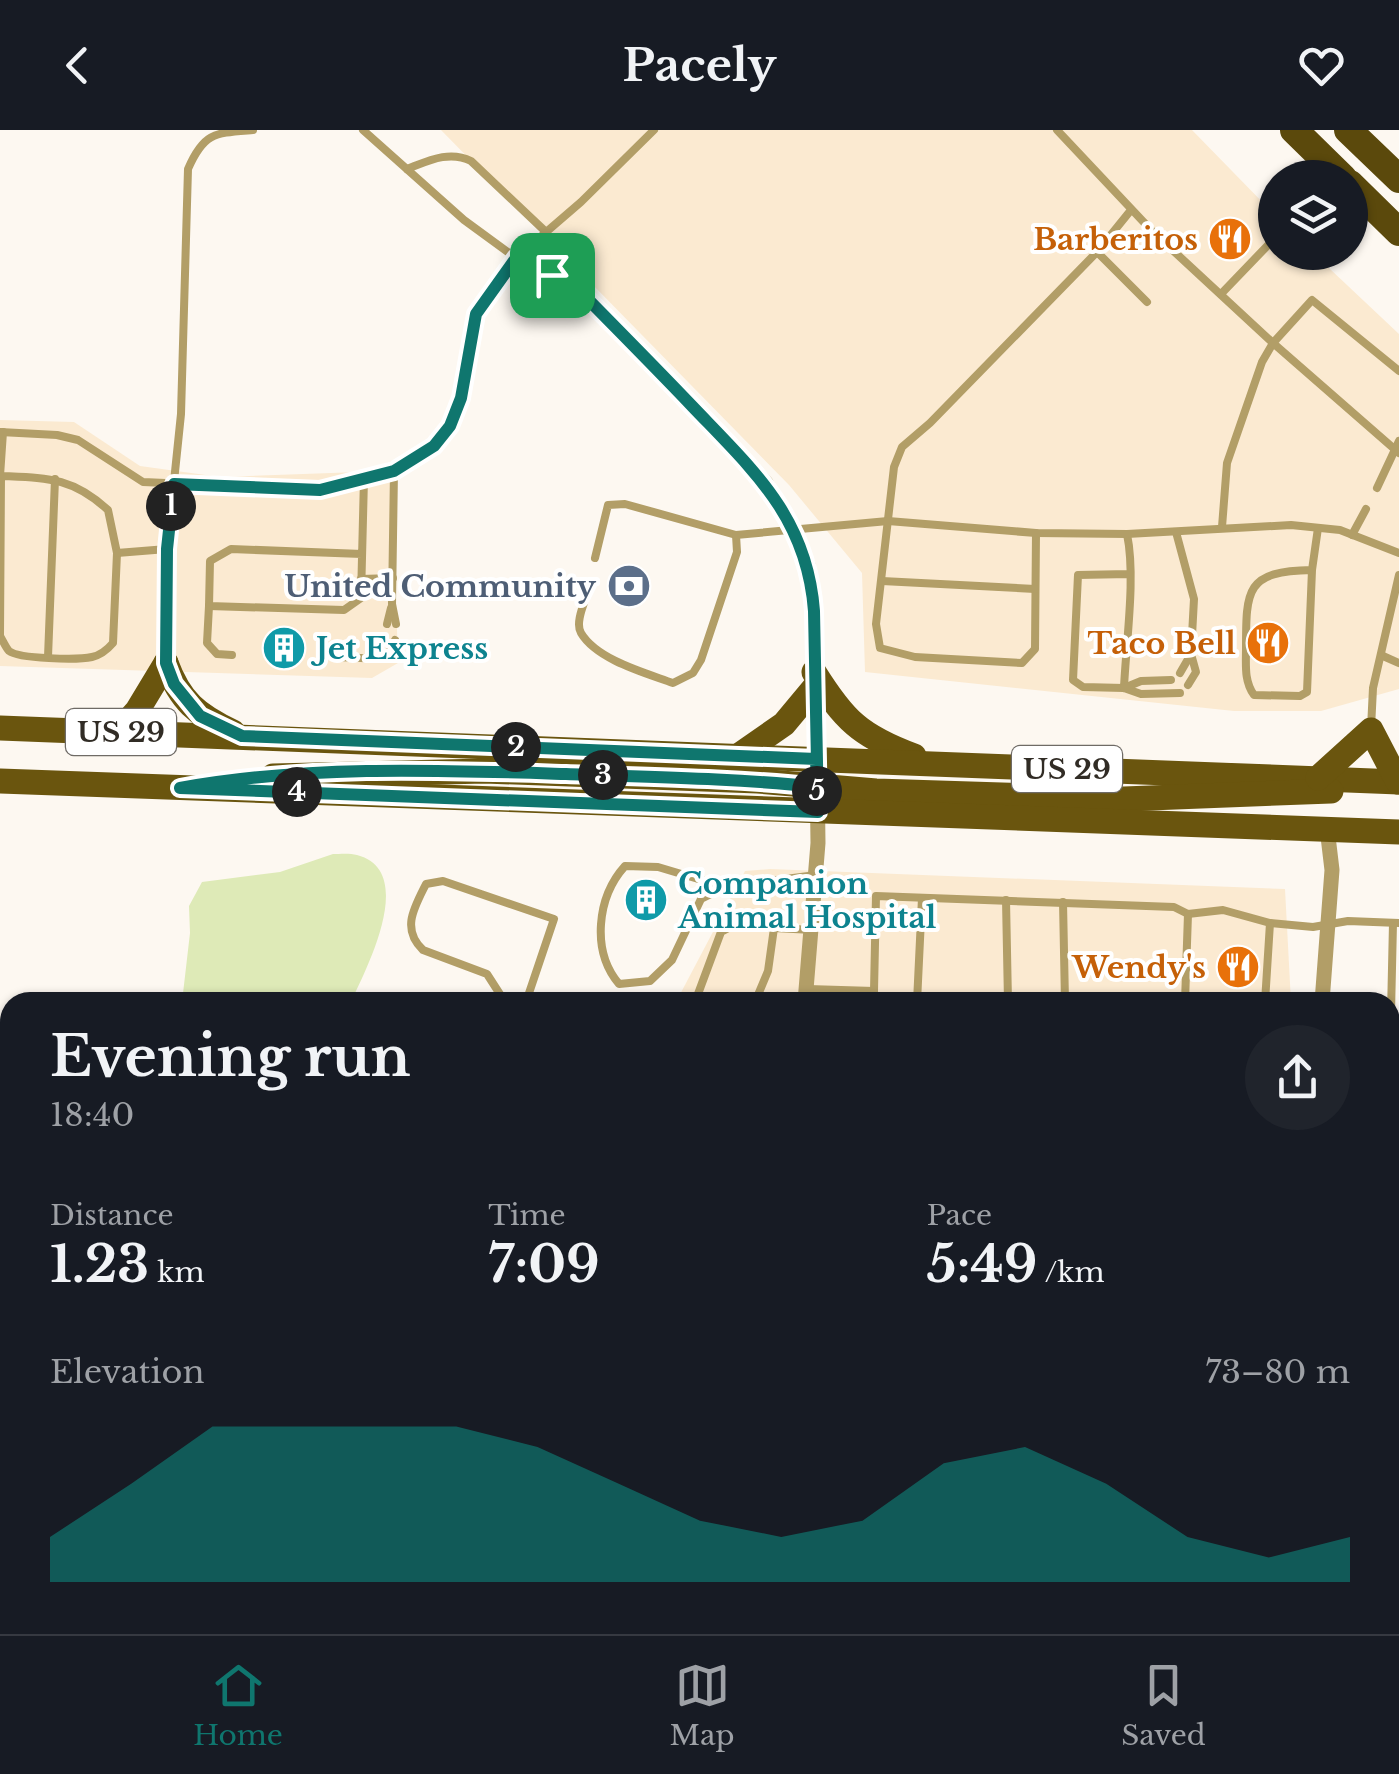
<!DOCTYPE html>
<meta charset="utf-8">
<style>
:root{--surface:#171b24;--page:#20242c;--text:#f1f3f6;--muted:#9ea1a6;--line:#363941;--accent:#0f766e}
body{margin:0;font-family:"Libre Baskerville",serif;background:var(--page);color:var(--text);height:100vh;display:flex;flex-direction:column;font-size:38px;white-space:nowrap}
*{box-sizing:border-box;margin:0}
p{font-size:32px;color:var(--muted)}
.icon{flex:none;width:55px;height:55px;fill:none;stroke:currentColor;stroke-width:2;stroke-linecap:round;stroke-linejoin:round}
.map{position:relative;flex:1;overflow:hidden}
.details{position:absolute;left:0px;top:862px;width:1400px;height:642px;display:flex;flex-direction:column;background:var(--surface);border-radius:30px 30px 0 0;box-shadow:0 2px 8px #0004}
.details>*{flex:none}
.buttons{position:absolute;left:1258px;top:30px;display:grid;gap:20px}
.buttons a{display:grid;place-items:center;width:110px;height:110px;border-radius:50%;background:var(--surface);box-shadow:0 2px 8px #0004;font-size:50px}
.pin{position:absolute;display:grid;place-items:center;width:85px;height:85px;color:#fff;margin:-42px;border-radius:20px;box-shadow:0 5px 15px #0006}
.km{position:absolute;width:50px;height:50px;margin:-25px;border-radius:50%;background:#222;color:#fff;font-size:28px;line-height:50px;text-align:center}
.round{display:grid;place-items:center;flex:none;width:105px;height:105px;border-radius:52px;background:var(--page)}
.overview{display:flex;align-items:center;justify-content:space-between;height:170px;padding:0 50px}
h1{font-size:55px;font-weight:700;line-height:75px}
.figures{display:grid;grid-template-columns:repeat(3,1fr);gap:15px;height:170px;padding:10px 50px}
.figures div{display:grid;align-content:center}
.figures b{font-size:50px;font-weight:700}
.figures small{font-size:28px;font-weight:400}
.figures p{font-size:28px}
.chart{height:280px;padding:20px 50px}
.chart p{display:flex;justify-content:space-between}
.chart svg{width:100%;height:180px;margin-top:10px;fill:var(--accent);opacity:.7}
header{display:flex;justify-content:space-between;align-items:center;height:130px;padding:0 50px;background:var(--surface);font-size:45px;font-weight:700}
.dock{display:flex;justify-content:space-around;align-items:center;height:140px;border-top:2px solid var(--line);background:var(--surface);font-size:28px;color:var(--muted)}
.dock a{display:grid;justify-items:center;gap:5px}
.dock .active{color:var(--accent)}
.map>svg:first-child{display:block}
.built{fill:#fbead1}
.green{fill:#deeab7}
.water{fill:#9bbbf4;stroke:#7b90b6;stroke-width:2.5}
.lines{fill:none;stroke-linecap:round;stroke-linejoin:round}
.service{stroke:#b29e67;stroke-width:8}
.minor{stroke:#b29e67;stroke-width:15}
.primary{stroke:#6a550e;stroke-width:25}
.trunk{stroke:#5b490c;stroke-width:28}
.route-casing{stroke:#fff;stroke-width:20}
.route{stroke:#0f766e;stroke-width:12}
.labels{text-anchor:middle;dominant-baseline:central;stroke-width:8;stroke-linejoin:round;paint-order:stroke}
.shield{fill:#fff;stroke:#6f6b66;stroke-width:2.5}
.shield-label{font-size:28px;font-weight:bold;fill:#312c25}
.food-label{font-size:30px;font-weight:bold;fill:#c56008;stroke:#fff;text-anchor:end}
.service-label{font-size:30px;font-weight:bold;fill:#4e5e75;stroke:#fff;text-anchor:end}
.culture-label{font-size:30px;font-weight:bold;fill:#0d838f;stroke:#fff;text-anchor:start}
</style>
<header><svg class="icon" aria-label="back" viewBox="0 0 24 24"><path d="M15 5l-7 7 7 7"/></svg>Pacely<svg class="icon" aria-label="heart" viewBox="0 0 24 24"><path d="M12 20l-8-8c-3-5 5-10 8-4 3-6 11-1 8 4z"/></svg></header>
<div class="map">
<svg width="1399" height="1504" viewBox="0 0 1399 1504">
<rect width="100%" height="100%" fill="#fdf8f1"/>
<g class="built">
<polygon points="441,0 1192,0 1275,85 1275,122 1313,123 1399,204 1399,559 1321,581 1234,581 865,542 862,443 789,355"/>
<polygon points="0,290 74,292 140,336 220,347 359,342 392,331 398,533 372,548 0,536"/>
<polygon points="770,739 1285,759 1291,872 676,872 745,741"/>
</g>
<g class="green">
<path d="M333 724C340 724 350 723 357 725 418 741 366 839 351 872H182L190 803 189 776 202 752 280 742Z"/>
<polygon points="10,1057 10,1389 0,1373 0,1060"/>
<polygon points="1390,1353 1399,1358 1399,1504 749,1504 745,1495 1390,1495"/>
</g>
<polygon class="water" points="1390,955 1399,955 1399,1074 1390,1070"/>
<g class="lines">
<g class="service">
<polyline points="363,0 464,90 516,128"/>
<polyline points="1057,0 1153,102 1273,213 1262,232 1227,333 1222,397"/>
<path d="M407 39C428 31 449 20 471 31L546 102"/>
<polyline points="1097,122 1147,172"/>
<polyline points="1221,164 1270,113"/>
<polyline points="1399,241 1312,170 1273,213 1399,323"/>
<polyline points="0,302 57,305 78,310 143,352 320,360 394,341 434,315 450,295 461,267 476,185 516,128 581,72 654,0"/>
<polyline points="394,341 392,474 396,494"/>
<polyline points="0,346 3,302"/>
<path d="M1 346C47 348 72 347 108 380L117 423 113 513C107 520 101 525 92 527 78 530 19 529 9 521 6 518 2 509 0 506Z"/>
<polyline points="1377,358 1399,311"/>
<polyline points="1176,402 1194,469 1191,524 1196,542 1188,555"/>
<polyline points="1036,403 1035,519 1022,533 915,527 880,518 876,494 894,337 902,317 930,293 1097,122 1131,80"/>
<path d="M1127 404C1136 447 1126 512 1124 558L1083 557 1073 550 1078 445 1129 444"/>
<polyline points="1352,405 1366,379"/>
<polyline points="117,423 167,419"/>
<polyline points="362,424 231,419 210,431 209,476 344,480 361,468 364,348"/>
<polyline points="595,428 608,375 625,374 736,405"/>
<path d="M1312 440C1246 441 1246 459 1246 519 1246 535 1244 551 1254 565L1300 566 1307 562 1312 440 1318 398"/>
<polyline points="361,449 393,448"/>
<polyline points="882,451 1035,459"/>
<path d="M587 464C584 474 575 493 581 503 597 530 646 543 673 553L693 543 701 530 737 422 736 405 888 391 1036 403 1127 404 1291 395 1340 400 1399 423"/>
<polyline points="209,476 207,513 217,524 232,525"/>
<polyline points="387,494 391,478"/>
<polyline points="1383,526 1399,533"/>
<polyline points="48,527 55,349"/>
<polyline points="336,527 385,529 395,510"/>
<path d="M166 529 167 419 181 284 188 39C204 2 215 3 253 0"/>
<polyline points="1180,543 1191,524"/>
<polyline points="1124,558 1141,564 1180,563"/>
<polyline points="1124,558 1141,551 1171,550"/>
<polyline points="1371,598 1373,558 1399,445"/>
<path d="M725 757 658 737 625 736C597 767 591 821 619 854L650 851 672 830 701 769 725 757 816 745"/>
<polyline points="1006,770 1008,872"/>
<polyline points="1063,772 1065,872"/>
<polyline points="1393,793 1391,883 1399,894"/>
<polyline points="774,798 813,800"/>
<polyline points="808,859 874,861 875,872"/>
<polyline points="874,861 876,766 1174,777 1188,784 1223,780 1270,793 1313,797 1348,791 1399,793"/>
<path d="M505 872 487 844 423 820C401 799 414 778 426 754L443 751 554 789 526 872"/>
<polyline points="695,872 721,802 734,795 774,798 768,841 755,872"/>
<polyline points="917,872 922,768"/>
<polyline points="1185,872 1188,784"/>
<polyline points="1265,872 1270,793"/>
<polyline points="0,936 10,936"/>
</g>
<g class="minor">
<polyline points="516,128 573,155 640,221 766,353 802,420 808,435 815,481 818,713 805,872"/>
<polyline points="1322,872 1332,740 1327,698"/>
</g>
<g class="primary">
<path d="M166 533C180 571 197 585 233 602"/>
<path d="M814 542C844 590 860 606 914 626"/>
<polyline points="0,598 1399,652"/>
<polyline points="118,602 137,581 166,533"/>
<polyline points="738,626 784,594 814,558"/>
<polyline points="273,646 485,641 758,651 876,661 1124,669 1331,661"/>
<polyline points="1318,648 1371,600 1398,652"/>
<polyline points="0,651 1399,702"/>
</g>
<g class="trunk">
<polyline points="1294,0 1343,48"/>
<polyline points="1348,0 1399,49"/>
<polyline points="1350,54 1399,102"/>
</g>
</g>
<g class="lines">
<g class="route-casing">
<path id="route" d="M552 145 516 128 476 184 461 268 450 296 434 316 394 341 320 360 174 354 167 419 166 533 174 554 200 586 242 606 816 629 817 657C734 648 650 647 566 644 438 640 306 635 180 658L818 682 814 481C807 387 753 340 692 276 653 235 613 195 574 155L552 145"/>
</g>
<use href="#route" class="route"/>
</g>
<defs>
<g id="restaurant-disc" transform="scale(2.25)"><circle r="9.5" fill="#e8710a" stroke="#fff"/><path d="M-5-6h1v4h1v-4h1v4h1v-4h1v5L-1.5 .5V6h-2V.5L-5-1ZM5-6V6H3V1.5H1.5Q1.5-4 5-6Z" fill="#fff"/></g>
<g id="bank-disc" transform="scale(2.25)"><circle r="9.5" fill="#5c6f8a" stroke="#fff"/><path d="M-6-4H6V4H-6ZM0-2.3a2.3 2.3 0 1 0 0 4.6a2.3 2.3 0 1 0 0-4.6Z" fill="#fff"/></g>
<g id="building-disc" transform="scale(2.25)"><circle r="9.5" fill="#0f9aa8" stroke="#fff"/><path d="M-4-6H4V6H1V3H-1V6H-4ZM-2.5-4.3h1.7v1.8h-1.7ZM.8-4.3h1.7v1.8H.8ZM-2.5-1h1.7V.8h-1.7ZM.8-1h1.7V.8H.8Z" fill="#fff"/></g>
</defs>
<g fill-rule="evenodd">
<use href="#restaurant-disc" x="1230" y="109"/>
<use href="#bank-disc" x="629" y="456"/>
<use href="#restaurant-disc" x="1268" y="513"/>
<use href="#building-disc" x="284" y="518"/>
<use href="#building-disc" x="646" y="770"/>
<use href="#restaurant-disc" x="1238" y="837"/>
</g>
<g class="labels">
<g class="shield">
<rect x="66" y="579" width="110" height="46" rx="8"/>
<rect x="1012" y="616" width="110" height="46" rx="8"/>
</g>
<g class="shield-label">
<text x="121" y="602">US 29</text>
<text x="1067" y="639">US 29</text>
</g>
<g class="food-label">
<text x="1198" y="109">Barberitos</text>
<text x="1236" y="513">Taco Bell</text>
<text x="1206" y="837">Wendy's</text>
</g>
<g class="service-label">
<text x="596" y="456">United Community</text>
</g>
<g class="culture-label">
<text x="316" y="518">Jet Express</text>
<text x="678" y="753">Companion<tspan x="678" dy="34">Animal Hospital</tspan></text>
</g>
</g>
</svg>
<div class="buttons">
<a><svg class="icon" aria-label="layers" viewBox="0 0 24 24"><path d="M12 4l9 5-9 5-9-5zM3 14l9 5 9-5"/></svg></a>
</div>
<div class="pin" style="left:552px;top:145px;background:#1e9e55"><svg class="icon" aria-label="arrive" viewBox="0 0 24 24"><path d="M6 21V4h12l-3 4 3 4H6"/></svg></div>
<b class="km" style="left:171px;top:376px">1</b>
<b class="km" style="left:516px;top:617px">2</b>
<b class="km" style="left:603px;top:645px">3</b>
<b class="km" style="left:297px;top:662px">4</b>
<b class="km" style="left:817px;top:661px">5</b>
<section class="details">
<div class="overview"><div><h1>Evening run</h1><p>18:40</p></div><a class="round"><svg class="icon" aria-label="share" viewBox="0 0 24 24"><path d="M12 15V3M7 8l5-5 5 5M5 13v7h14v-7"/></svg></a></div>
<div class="figures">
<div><p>Distance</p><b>1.23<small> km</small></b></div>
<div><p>Time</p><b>7:09</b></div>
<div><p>Pace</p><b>5:49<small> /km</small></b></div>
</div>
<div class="chart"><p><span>Elevation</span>73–80 m</p>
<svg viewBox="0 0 160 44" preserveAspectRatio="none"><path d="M0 44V33L10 20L20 6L30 6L40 6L50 6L60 11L70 20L80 29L90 33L100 29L110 15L120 11L130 20L140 33L150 38L160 33V44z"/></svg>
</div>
</section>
</div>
<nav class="dock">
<a class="active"><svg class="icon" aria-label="home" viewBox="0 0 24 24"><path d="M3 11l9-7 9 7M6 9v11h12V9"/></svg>Home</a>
<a><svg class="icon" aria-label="map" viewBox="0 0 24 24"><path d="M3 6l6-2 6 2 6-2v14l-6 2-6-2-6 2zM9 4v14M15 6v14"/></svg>Map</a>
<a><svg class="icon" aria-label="saved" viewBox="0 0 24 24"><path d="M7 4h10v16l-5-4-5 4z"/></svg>Saved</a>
</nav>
